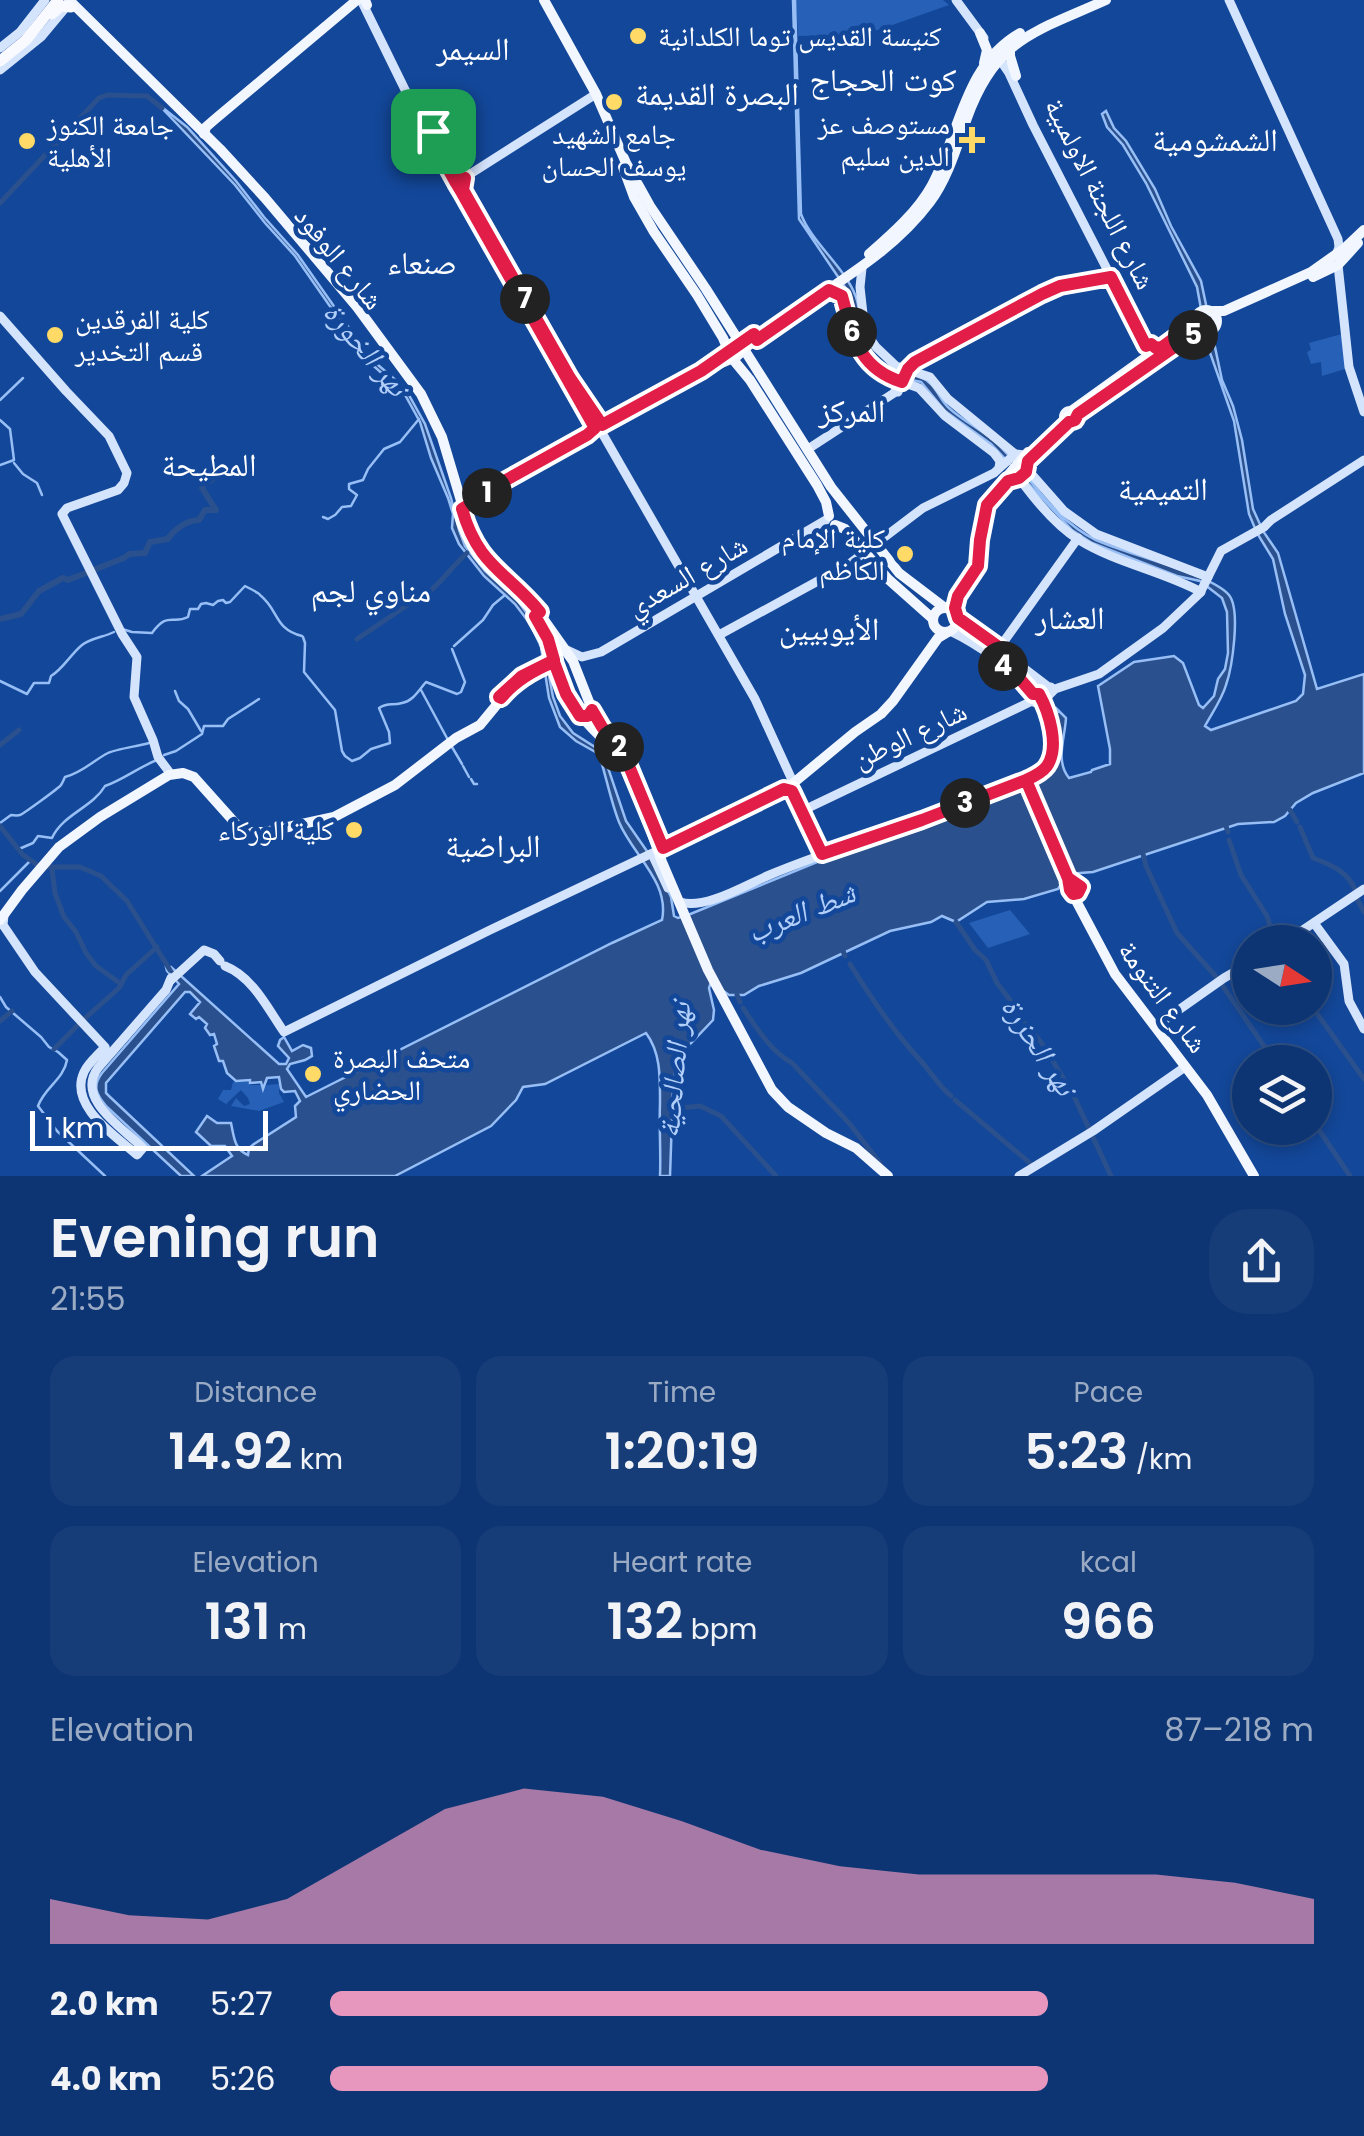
<!DOCTYPE html>
<meta charset="utf-8">
<style>
:root{--surface:#0e3573;--page:#173d78;--text:#f1f3f6;--muted:#9babc4;--line:#2e5085;--accent:#e797bd}
body{margin:0;font-family:Poppins,"Noto Naskh Arabic",sans-serif;background:var(--page);color:var(--text);height:100vh;display:flex;flex-direction:column;font-size:38px;white-space:nowrap}
*{box-sizing:border-box;margin:0}
p{font-size:32px;color:var(--muted)}
.icon{flex:none;width:55px;height:55px;fill:none;stroke:currentColor;stroke-width:2;stroke-linecap:round;stroke-linejoin:round}
.map{position:relative;height:1176px;overflow:hidden}
.details{display:flex;flex-direction:column;background:var(--surface);flex:1}
.details>*{flex:none}
.needle{width:65px;rotate:102deg}
.controls{position:absolute;left:1232px;top:925px;display:grid;gap:20px}
.controls a{display:grid;place-items:center;width:100px;height:100px;border-radius:50%;background:var(--surface);box-shadow:0 5px 15px #0003,0 0 0 2px var(--line);font-size:50px}
.scale{position:absolute;left:30px;bottom:25px;width:238px;box-sizing:border-box;padding-left:10px;border:5px solid #fff;border-top:0;font-size:28px;line-height:35px;white-space:nowrap;color:#fff;-webkit-text-stroke:8px #134799;paint-order:stroke}
.pin{position:absolute;display:grid;place-items:center;width:85px;height:85px;color:#fff;margin:-42px;border-radius:20px;box-shadow:0 5px 15px #0006}
.km{position:absolute;width:50px;height:50px;margin:-25px;border-radius:50%;background:#222;color:#fff;font-size:28px;line-height:50px;text-align:center}
.round{display:grid;place-items:center;flex:none;width:105px;height:105px;border-radius:40px;background:var(--page)}
.overview{display:flex;align-items:center;justify-content:space-between;height:170px;padding:0 50px}
h1{font-size:55px;font-weight:600;line-height:75px}
.stats{display:grid;grid-template-columns:repeat(3,1fr);gap:15px;height:170px;padding:10px 50px}
.stats div{display:grid;align-content:center;border-radius:25px;background:var(--page);text-align:center}
.stats b{font-size:50px;font-weight:600}
.stats small{font-size:28px;font-weight:400}
.stats p{font-size:28px}
.chart{height:280px;padding:20px 50px}
.chart p{display:flex;justify-content:space-between}
.chart svg{width:100%;height:180px;margin-top:10px;fill:var(--accent);opacity:.7}
ul{padding:0 50px;list-style:none;font-size:32px}
li{display:grid;grid-template-columns:160px 120px 1fr;align-items:center;height:75px}
li i{height:25px;border-radius:12px;background:var(--accent)}
.map>svg:first-child{display:block}
.green{fill:#2661b7}
.water{fill:#2a508d;stroke:#97bff6;stroke-width:2.5}
.lines{fill:none;stroke-linecap:round;stroke-linejoin:round}
.stream{stroke:#97bff6;stroke-width:2.5}
.canal{stroke:#2a508d;stroke-width:5}
.river{stroke:#2a508d;stroke-width:6}
.secondary{stroke:#d5e4fd;stroke-width:9}
.primary{stroke:#f1f6ff;stroke-width:10}
.trunk{stroke:#f8faff;stroke-width:11}
.route-casing{stroke:#fff;stroke-width:20}
.route{stroke:#e11d48;stroke-width:12}
.poi-dot{fill:#ffda67;stroke:#134799;stroke-width:4}
.labels{text-anchor:middle;dominant-baseline:central;stroke-width:9;stroke-linejoin:round;paint-order:stroke}
.poi-label{font-size:28px;fill:#fff;stroke:#134799;text-anchor:start}
.street-label{font-size:28px;fill:#fff;stroke:#134799}
.water-label{font-size:30px;font-style:italic;fill:#b2cffa;stroke:#134799}
.quarter-label{font-size:32px;fill:#fff;stroke:#134799}
</style>
<div class="map">
<svg width="1364" height="1176" viewBox="0 0 1364 1176">
<rect width="100%" height="100%" fill="#134799"/>
<g class="green">
<polygon points="796,0 943,0 949,5 878,30 840,35 798,36"/>
<polygon points="1342,334 1348,368 1322,376 1321,362 1311,364 1307,352 1311,350 1309,343"/>
<polygon points="1010,910 1030,934 988,948 969,923"/>
<polygon points="249,1081 250,1085 261,1085 263,1090 267,1085 279,1084 279,1093 284,1102 259,1111 231,1106 236,1098 244,1106 250,1104 248,1098 241,1090 226,1104 218,1099 223,1090 231,1090 233,1082"/>
</g>
<path class="water" d="M793 0H795L801 214C811 242 845 267 856 297 863 317 857 337 871 355 888 379 914 367 931 384 938 391 941 401 949 408 964 422 983 430 998 444 1030 476 1054 520 1096 540 1126 554 1212 574 1229 595 1241 610 1232 668 1226 685 1222 699 1212 713 1205 726L1211 730 1296 701 1303 694 1305 675 1285 614 1273 559 1257 533 1249 514 1234 421 1208 347 1197 287 1146 183 1123 145 1107 127 1102 114 1106 111 1114 128 1126 141 1155 189 1171 226 1201 281 1222 380 1233 406 1242 440 1253 509 1263 531 1278 553 1317 689 1364 674V773L1313 793 1296 803 1285 816 1274 822 1238 824 1093 872 1068 874 1058 889 1024 899 987 902 956 922 942 916 931 922 890 931 801 973 759 986 744 995H729L711 982 709 988 714 1010 713 1020 677 1058 673 1089 670 1176H660C661 1151 659 1127 660 1103 660 1078 661 1053 646 1033L545 1084 523 1087 516 1100 491 1126 395 1176H202L232 1156 225 1146H211L196 1132 207 1116 217 1123H231C234 1137 234 1149 248 1155L249 1148 254 1144 296 1117 295 1106 300 1101 295 1091 284 1092 281 1089 279 1077 267 1078 263 1089 261 1082 250 1083V1080L236 1081 227 1073 223 1061H219L214 1046 217 1044 214 1034 210 1035 205 1028 207 1024 199 1017 196 1019 190 1014 200 1002 190 992H185L106 1083V1093L109 1096 194 1176H181L107 1107C96 1095 92 1086 102 1073L179 984 167 971 166 967H171L279 1064H286L289 1058 278 1046 280 1040 284 1037 292 1051 303 1045 311 1048 312 1056 305 1060 290 1064 287 1069 306 1097 612 943 662 920C670 882 632 854 619 822 611 802 606 776 599 754L576 741 560 727 549 698 541 647 531 625 515 604 484 576 459 544 452 528 453 514 448 498 431 458 420 422 404 393 368 361 295 256 265 223 235 185 158 104 187 127 236 181 264 217 298 255 371 359 405 388 425 424 451 498 459 530 465 546 485 571 518 601 541 633 553 697 560 716 573 733 598 749 604 756 626 821 651 857 671 897 674 916 678 918 688 915 817 862 827 861 835 855 908 830 1044 778C1057 764 1057 728 1057 709L1066 718C1065 738 1055 761 1069 778L1091 772 1092 770 1110 764V749L1098 686 1134 662 1174 656 1183 663 1199 705 1203 708 1214 696 1218 679 1225 669 1228 653 1227 612 1222 598 1200 581 1177 576 1092 543 1072 530 991 444 945 411 921 382 895 377 868 359 854 327 851 296 799 219Z"/>
<g class="lines">
<g class="stream">
<polyline points="0,400 23,378"/>
<polyline points="0,420 10,429 14,460 0,465"/>
<polyline points="14,463 23,474 37,483 42,495"/>
<polyline points="336,514 342,507 351,506 357,495 349,489 349,484 363,480 368,469 384,449 400,442 419,419"/>
<polyline points="323,517 328,519 335,515"/>
<path d="M122 629 132 632 152 633C168 611 172 625 188 617L190 609H198L201 604 206 603 213 605 218 601 223 600 226 603 230 602 245 586C247 587 259 593 260 595 279 610 274 629 302 636"/>
<path d="M303 637 305 643 304 672 335 710 342 751 345 756 352 761 360 758 371 749 390 743 389 732 379 708C388 702 392 706 402 703 413 701 418 691 426 682L457 694 461 692 465 682 452 649"/>
<polyline points="454,646 483,620 493,605 505,595"/>
<path d="M0 681 27 694 34 683H49L51 676C63 669 70 655 82 645 91 638 104 637 114 632"/>
<polyline points="421,690 448,740"/>
<polyline points="175,691 179,701 188,709 201,731"/>
<polyline points="452,747 462,764"/>
<polyline points="164,755 176,751 202,734 204,726 223,726 228,719 259,699"/>
<polyline points="463,766 469,777"/>
<polyline points="471,779 474,784 477,784"/>
<path d="M0 823 11 815C14 815 17 816 20 815 23 814 59 788 61 785 63 782 64 779 65 777 82 773 94 760 108 753 116 749 139 746 149 743"/>
<path d="M19 849 33 843 38 836 52 838C62 815 93 807 105 786 123 780 139 767 157 760"/>
<polyline points="0,891 30,861"/>
<path d="M0 997 6 1007 41 1037 49 1047 58 1052 67 1060C64 1079 44 1088 38 1106L57 1131 105 1176"/>
</g>
<g class="canal">
<polyline points="0,203 99,98 107,95 147,96 162,108"/>
<path d="M411 603C435 593 448 570 467 553"/>
<polyline points="357,639 409,604"/>
<polyline points="0,745 19,730"/>
<polyline points="1290,810 1297,822"/>
<polyline points="0,826 23,855 36,864"/>
<polyline points="1226,826 1228,832"/>
<path d="M1300 827 1313 858C1332 865 1349 872 1356 892"/>
<polyline points="1229,840 1241,875 1267,916 1275,942"/>
<polyline points="1143,854 1146,866 1177,933 1219,980"/>
<polyline points="44,867 80,867 101,876 127,901 170,970"/>
<polyline points="52,869 55,893 64,917 76,932 86,953 96,966 121,984"/>
<polyline points="1357,899 1364,912"/>
<polyline points="956,922 975,950 986,960 997,983 1019,1012 1023,1022 1041,1042 1072,1092 1111,1176"/>
<polyline points="843,951 845,956"/>
<path d="M850 964C871 998 893 1031 920 1060 931 1072 938 1085 951 1096"/>
<polyline points="1220,982 1275,1062"/>
<polyline points="737,995 740,1002"/>
<path d="M743 1008C756 1027 771 1052 792 1063L849 1123 880 1163"/>
<polyline points="1313,1008 1364,1079"/>
<polyline points="0,1021 12,1011"/>
<polyline points="82,1021 119,988 126,975 157,947"/>
<polyline points="54,1049 78,1025"/>
<polyline points="955,1100 1030,1163"/>
<polyline points="681,1108 700,1106 721,1116 776,1176"/>
<polyline points="1315,1124 1350,1176"/>
</g>
<path class="river" d="M0 619 21 614 39 591 63 578 68 580 124 558 129 554 145 553 150 542 168 539C174 529 188 520 199 520L205 510H216L202 488 203 485 223 473"/>
<g class="secondary">
<polyline points="956,0 984,38"/>
<polyline points="1229,0 1338,239 1339,247 1337,253"/>
<polyline points="362,2 413,106 413,119"/>
<polyline points="0,48 20,32 45,0"/>
<polyline points="996,54 1009,73 1033,125 1148,349 1148,355 1144,360"/>
<polyline points="0,70 41,37 66,7"/>
<circle cx="424" cy="124" r="12"/>
<polyline points="435,129 436,142 463,191 755,699 825,852"/>
<polyline points="456,183 596,94"/>
<polyline points="1338,265 1349,367 1364,412"/>
<polyline points="862,268 860,287 864,323 867,334 876,347 896,366 930,377 948,399 1015,454"/>
<polyline points="829,290 836,291 842,296 849,326 863,355 870,364 888,377 919,388 945,416 994,453 1000,461 999,468"/>
<polyline points="0,316 66,391 109,436 127,473 124,483 118,490 67,508 62,514 122,634 137,657 134,697 153,740 158,757 170,773"/>
<polyline points="898,392 908,369 915,363"/>
<polyline points="808,449 894,393 897,387 898,371 912,360 1049,287 1109,274"/>
<polyline points="1027,469 1064,511 1096,534 1208,577"/>
<path d="M1019 478C1035 500 1055 525 1079 540 1116 563 1162 571 1201 592"/>
<polyline points="958,618 1050,688"/>
<path d="M950 631C975 643 1018 671 1033 694"/>
<polyline points="719,635 849,564 923,508 994,473 1015,454 1025,455"/>
<polyline points="567,650 582,657 601,652 826,520"/>
<polyline points="992,658 1078,538"/>
<polyline points="1039,694 1048,714 1040,704 1033,702 1031,697 1033,694 1039,694 1051,687"/>
<polyline points="1043,701 1055,689 1099,674 1163,628 1200,593 1221,551 1264,527 1271,520 1364,460"/>
<polyline points="1025,780 1070,886"/>
<polyline points="806,809 1032,701"/>
<polyline points="652,854 668,888"/>
<circle cx="1075" cy="888" r="5.5"/>
<path d="M680 902C704 910 744 886 767 876 855 839 950 816 1036 775 1056 762 1054 735 1048 714"/>
<path d="M4 915 3 925 35 972 105 1047C98 1055 88 1063 84 1072 68 1106 116 1136 137 1155L143 1148C123 1128 75 1099 98 1068L166 990 171 978"/>
<polyline points="1314,923 1344,964 1349,1001 1364,1029"/>
<polyline points="1285,942 1364,889"/>
<path d="M225 966C253 977 268 1009 284 1032L490 930 663 848"/>
<polyline points="170,981 204,950 214,954 220,961"/>
<polyline points="1156,1026 1224,978 1250,963"/>
<polyline points="1019,1176 1093,1131 1185,1067"/>
</g>
<g class="primary">
<polyline points="69,0 220,149 265,198 357,307 421,394 442,437 473,541 491,566 532,603 573,661 595,717 624,754 662,862 708,970 772,1090 788,1107 826,1133 856,1148 888,1176"/>
<polyline points="365,0 367,5"/>
<polyline points="544,0 596,94 626,163 650,206 706,289 831,487 899,573 945,608"/>
<polyline points="980,33 987,50 984,63"/>
<polyline points="1010,47 1010,56 1016,76"/>
<polyline points="204,134 206,127 214,120 357,0"/>
<polyline points="623,167 634,197 654,232 697,295 723,338 731,357 750,380 817,485 826,502 829,516"/>
<path d="M869 254C892 234 918 211 932 185 960 133 964 65 1020 33"/>
<polyline points="1313,277 1338,265 1358,243"/>
<circle cx="1206" cy="321" r="11"/>
<polyline points="1213,311 1224,311 1311,272 1345,248 1364,230"/>
<polyline points="1183,341 1191,335 1202,333"/>
<polyline points="714,362 757,332"/>
<polyline points="1071,411 1195,322"/>
<circle cx="1070" cy="417" r="6"/>
<polyline points="1003,481 1028,452"/>
<path d="M462 509 468 503 712 367 736 357 751 343C766 333 780 323 795 312 844 278 894 250 930 202 948 178 957 146 967 118 996 38 1035 32 1106 0"/>
<polyline points="835,525 845,529 888,579 933,619"/>
<path d="M978 566C979 546 980 517 990 500 994 494 1001 485 1007 481 1020 473 1026 480 1028 461L1069 422"/>
<polyline points="946,608 953,604 972,567 975,569 978,568"/>
<circle cx="945" cy="620" r="12"/>
<path d="M532 611C549 637 551 659 562 685 573 709 588 725 606 742"/>
<polyline points="659,839 663,848 791,785 855,732 881,714 893,701 938,638 948,632"/>
<polyline points="1072,893 1115,974 1207,1095 1254,1176"/>
<polyline points="0,920 22,890 59,847 100,817 169,775 183,773 194,777 236,824 250,832 265,832 334,817 395,785 456,738 480,725 513,685 537,669 555,662"/>
</g>
<g class="trunk">
<polyline points="52,14 61,6 71,7"/>
<polyline points="0,61 26,40 58,0"/>
</g>
</g>
<g class="lines">
<g class="route-casing">
<path id="route" d="M433 131 434 129 436 142 458 182 456 183 462 193 595 428 587 435 499 484 500 486 462 509C478 566 506 571 540 612L535 616 548 639 554 660 522 676 499 697 501 698C515 681 534 670 554 662L566 694 580 716H588L592 710 602 727 624 754 663 848 784 789 792 791 822 854 922 820 1026 780 1068 878 1081 887 1078 893 1073 894 1070 890 1068 878 1067 876 1026 780C1033 777 1042 773 1047 766 1060 747 1049 712 1039 694H1033L1020 679 992 658 1000 648 958 618 955 608 958 596 978 566 980 540 987 505 1008 481 1019 478 1026 472 1028 461 1069 422 1075 420 1078 414 1190 336 1202 333 1197 328 1196 322 1162 347 1156 348 1151 344 1146 346 1111 277 1060 286 1042 294 915 362 908 369 902 382C858 368 853 336 842 296L829 290 757 340 754 334 701 371 602 425 570 378 463 190 465 178 456 183 435 145 424 136 433 131"/>
</g>
<use href="#route" class="route"/>
</g>
<g class="poi-dot">
<circle cx="638" cy="36" r="10"/>
<circle cx="614" cy="102" r="10"/>
<path d="M967 125h10v10h10v10h-10v10h-10v-10h-10v-10h10z"/>
<circle cx="27" cy="141" r="10"/>
<circle cx="55" cy="335" r="10"/>
<circle cx="905" cy="554" r="10"/>
<circle cx="354" cy="830" r="10"/>
<circle cx="313" cy="1074" r="10"/>
</g>
<g class="labels">
<g class="poi-label">
<text x="658" y="36">كنيسة القديس توما الكلدانية</text>
<text x="950" y="124" text-anchor="end">مستوصف عز<tspan x="950" dy="32">الدين سليم</tspan></text>
<text x="47" y="125">جامعة الكنوز<tspan x="47" dy="32">الأهلية</tspan></text>
<text x="614" y="134" text-anchor="middle">جامع الشهيد<tspan x="614" dy="32">يوسف الحسان</tspan></text>
<text x="75" y="319">كلية الفرقدين<tspan x="75" dy="32">قسم التخدير</tspan></text>
<text x="885" y="538" text-anchor="end">كلية الإمام<tspan x="885" dy="32">الكاظم</tspan></text>
<text x="334" y="830" text-anchor="end">كلية الوركاء</text>
<text x="333" y="1058">متحف البصرة<tspan x="333" dy="32">الحضاري</tspan></text>
</g>
<g class="street-label">
<text transform="translate(1100 194) rotate(63)">شارع اللجنة الاولمبية</text>
<text transform="translate(339 258) rotate(51)">شارع الوفود</text>
<text transform="translate(687 576) rotate(-30)">شارع السعدي</text>
<text transform="translate(910 735) rotate(-25)">شارع الوطن</text>
<text transform="translate(1163 997) rotate(54)">شارع التنومة</text>
</g>
<g class="water-label">
<text transform="translate(366 349) rotate(50)">نهر الخورة</text>
<text transform="translate(801 912) rotate(-22)">شط العرب</text>
<text transform="translate(1039 1046) rotate(57)">نهر الحزرة</text>
<text transform="translate(674 1070) rotate(-85)">نهر الصالحية</text>
</g>
<g class="quarter-label">
<text x="473" y="48">السيمر</text>
<text x="883" y="79">كوت الحجاج</text>
<text x="717" y="93">البصرة القديمة</text>
<text x="1215" y="139">الشمشومية</text>
<text x="422" y="262">صنعاء</text>
<text x="852" y="410">المركز</text>
<text x="209" y="464">المطيحة</text>
<text x="1163" y="488">التميمية</text>
<text x="371" y="590">مناوي لجم</text>
<text x="1070" y="617">العشار</text>
<text x="829" y="628">الأيوبيين</text>
<text x="493" y="845">البراضية</text>
</g>
</g>
</svg>
<div class="controls">
<a><svg class="needle" viewBox="-14 -14 28 28"><path d="M0-13l5 13h-10z" fill="#e53935"/><path d="M0 13l5-13h-10z" fill="#9babc4"/></svg></a>
<a><svg class="icon" aria-label="layers" viewBox="0 0 24 24"><path d="M12 4l9 5-9 5-9-5zM3 14l9 5 9-5"/></svg></a>
</div>
<div class="scale">1 km</div>
<div class="pin" style="left:433px;top:131px;background:#1e9e55"><svg class="icon" aria-label="arrive" viewBox="0 0 24 24"><path d="M6 21V4h12l-3 4 3 4H6"/></svg></div>
<b class="km" style="left:487px;top:493px">1</b>
<b class="km" style="left:619px;top:747px">2</b>
<b class="km" style="left:965px;top:803px">3</b>
<b class="km" style="left:1003px;top:666px">4</b>
<b class="km" style="left:1193px;top:335px">5</b>
<b class="km" style="left:852px;top:332px">6</b>
<b class="km" style="left:525px;top:299px">7</b>
</div>
<section class="details">
<div class="overview"><div><h1>Evening run</h1><p>21:55</p></div><a class="round"><svg class="icon" aria-label="share" viewBox="0 0 24 24"><path d="M12 15V3M7 8l5-5 5 5M5 13v7h14v-7"/></svg></a></div>
<div class="stats">
<div><p>Distance</p><b>14.92<small> km</small></b></div>
<div><p>Time</p><b>1:20:19</b></div>
<div><p>Pace</p><b>5:23<small> /km</small></b></div>
</div>
<div class="stats">
<div><p>Elevation</p><b>131<small> m</small></b></div>
<div><p>Heart rate</p><b>132<small> bpm</small></b></div>
<div><p>kcal</p><b>966</b></div>
</div>
<div class="chart"><p><span>Elevation</span>87–218 m</p>
<svg viewBox="0 0 160 44" preserveAspectRatio="none"><path d="M0 44V33L10 37L20 38L30 33L40 22L50 11L60 6L70 8L80 14L90 21L100 25L110 27L120 27L130 27L140 27L150 29L160 33V44z"/></svg>
</div>
<ul>
<li><b>2.0 km</b>5:27<i style="width:73%"></i></li>
<li><b>4.0 km</b>5:26<i style="width:73%"></i></li>
</ul>
</section>
